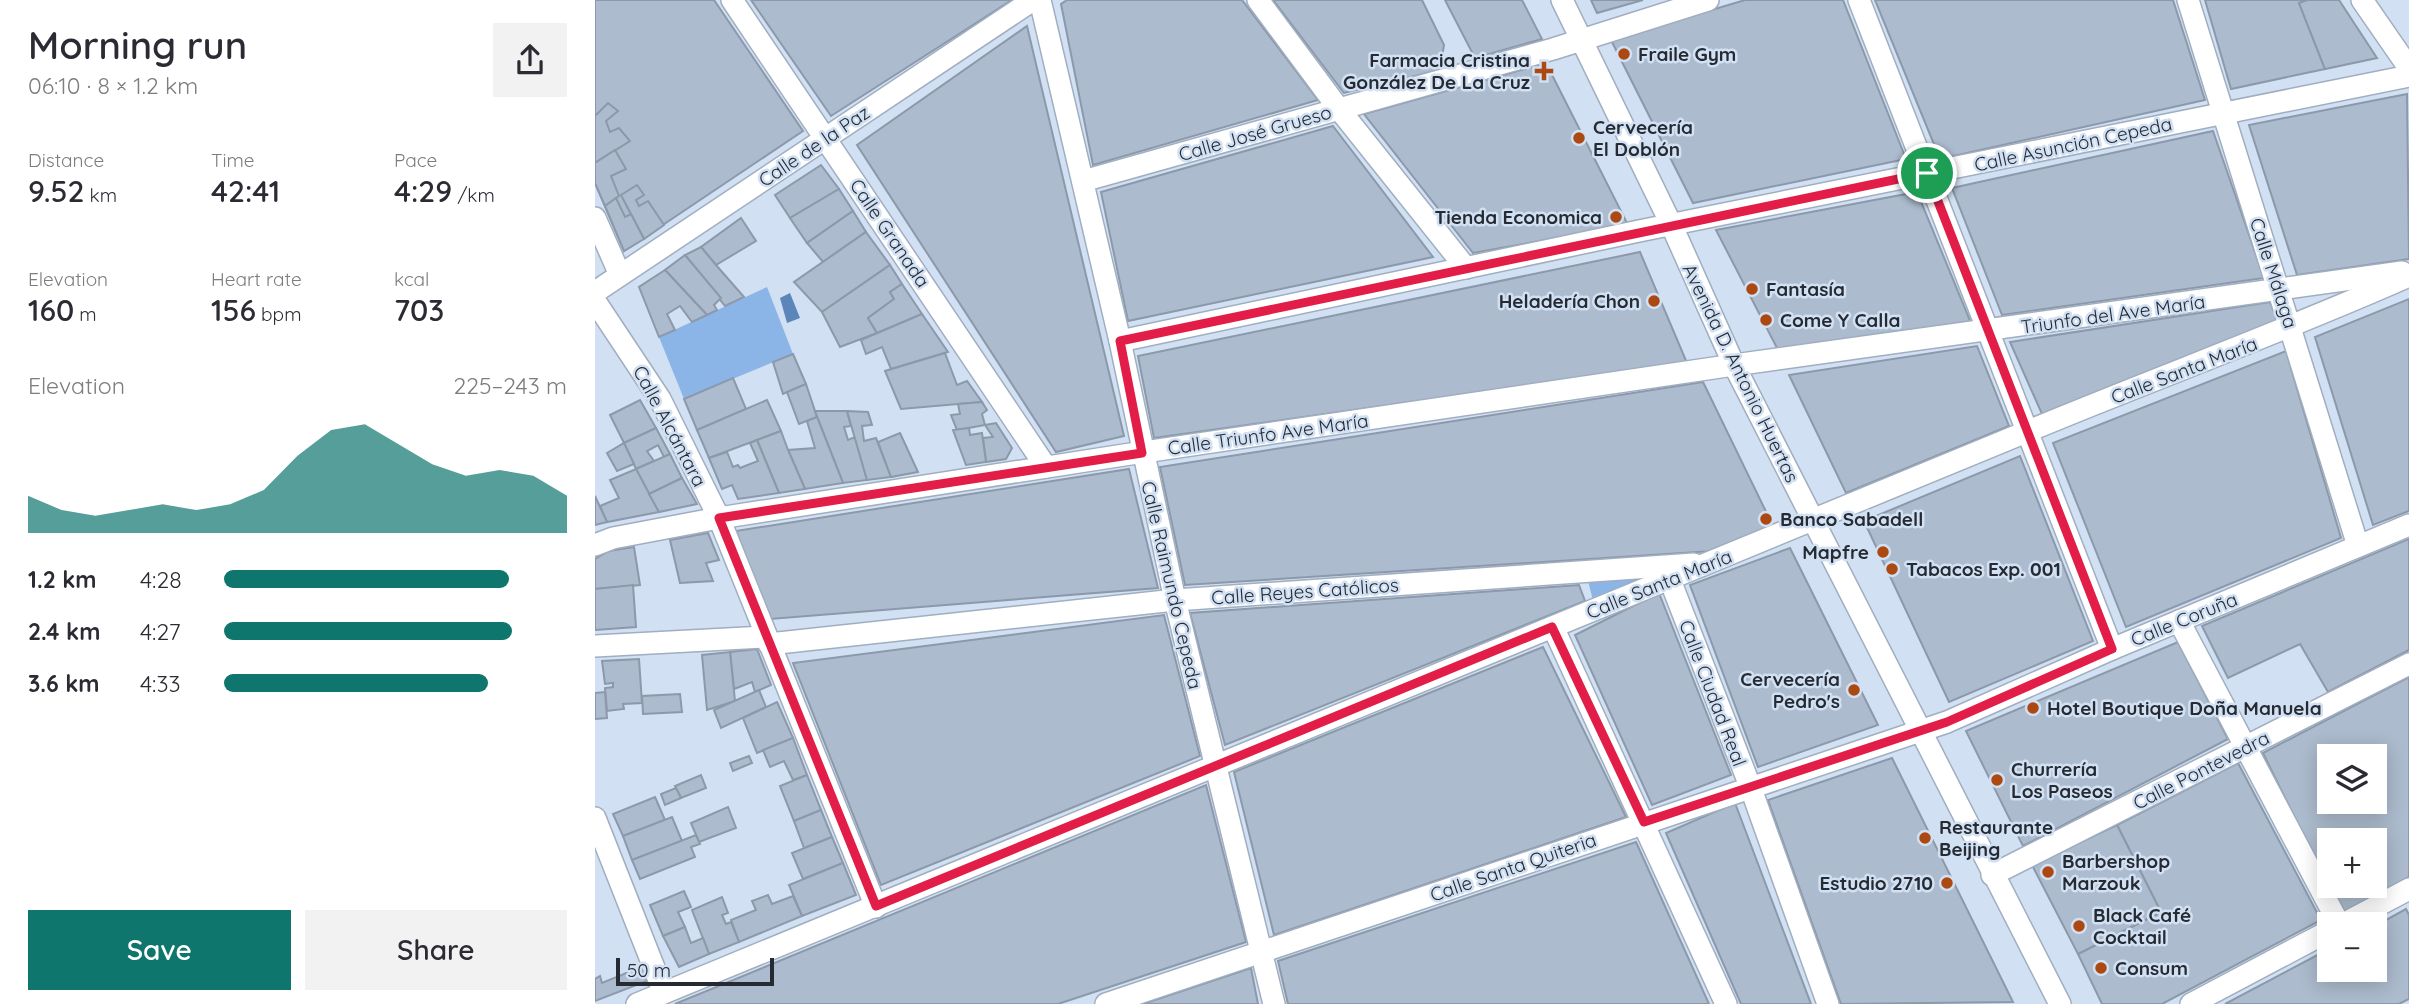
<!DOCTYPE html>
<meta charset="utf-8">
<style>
:root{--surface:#fff;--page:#f2f2f3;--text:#2b2b33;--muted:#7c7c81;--accent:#0f766e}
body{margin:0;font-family:Quicksand,sans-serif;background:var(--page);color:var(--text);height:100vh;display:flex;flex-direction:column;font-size:26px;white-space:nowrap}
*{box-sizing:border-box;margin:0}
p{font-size:23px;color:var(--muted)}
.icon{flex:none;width:38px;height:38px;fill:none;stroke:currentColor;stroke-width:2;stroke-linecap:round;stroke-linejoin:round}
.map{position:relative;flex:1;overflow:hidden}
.side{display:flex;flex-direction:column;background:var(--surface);width:595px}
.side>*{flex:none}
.controls{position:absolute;left:1722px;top:744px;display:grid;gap:14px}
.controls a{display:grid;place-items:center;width:70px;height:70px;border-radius:0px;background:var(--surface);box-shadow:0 4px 18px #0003;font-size:35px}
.scale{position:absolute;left:21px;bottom:18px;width:158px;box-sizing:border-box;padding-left:7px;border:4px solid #262b33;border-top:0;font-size:19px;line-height:24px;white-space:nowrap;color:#262b33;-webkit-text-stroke:5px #d1e0f3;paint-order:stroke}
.pin{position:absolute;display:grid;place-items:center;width:60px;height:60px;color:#fff;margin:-30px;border:4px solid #fff;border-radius:50%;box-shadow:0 2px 7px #0007}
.round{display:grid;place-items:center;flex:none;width:74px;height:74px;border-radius:0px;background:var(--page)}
.summary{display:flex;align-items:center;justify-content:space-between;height:119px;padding:0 28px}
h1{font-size:38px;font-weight:600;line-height:52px}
.figures{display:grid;grid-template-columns:repeat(3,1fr);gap:10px;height:119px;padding:7px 28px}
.figures div{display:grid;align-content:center}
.figures b{font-size:30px;font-weight:600}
.figures small{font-size:19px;font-weight:400}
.figures p{font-size:19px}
.chart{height:196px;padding:14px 28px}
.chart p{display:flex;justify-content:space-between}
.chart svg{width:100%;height:126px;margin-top:7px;fill:var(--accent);opacity:.7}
.primary-button{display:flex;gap:14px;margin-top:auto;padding:14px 28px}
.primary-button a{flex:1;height:80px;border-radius:0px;background:var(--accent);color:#fff;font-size:28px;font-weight:600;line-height:80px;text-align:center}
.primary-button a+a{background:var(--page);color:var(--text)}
ul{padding:0 28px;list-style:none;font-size:23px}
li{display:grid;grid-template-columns:112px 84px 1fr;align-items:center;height:52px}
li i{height:18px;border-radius:9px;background:var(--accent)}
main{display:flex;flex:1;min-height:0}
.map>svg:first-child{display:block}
.green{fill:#8bb4e7}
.water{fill:#5c86ba}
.building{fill:#acbbcd;stroke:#8b99ab;stroke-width:2;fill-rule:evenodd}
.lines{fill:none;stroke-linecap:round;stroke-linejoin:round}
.minor-casing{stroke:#a0aec0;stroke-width:24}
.minor{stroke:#fff;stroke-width:21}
.route-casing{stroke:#fff;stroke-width:14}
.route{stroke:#e11d48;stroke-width:9}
.poi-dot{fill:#ac4913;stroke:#d1e0f3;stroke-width:2.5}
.labels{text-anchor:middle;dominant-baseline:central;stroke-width:5;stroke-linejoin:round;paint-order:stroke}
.poi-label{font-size:19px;font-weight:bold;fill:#262b33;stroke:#d1e0f3;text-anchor:start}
.street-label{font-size:19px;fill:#262b33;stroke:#d1e0f3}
</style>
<main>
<section class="side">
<div class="summary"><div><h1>Morning run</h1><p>06:10 · 8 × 1.2 km</p></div><a class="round"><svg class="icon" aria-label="share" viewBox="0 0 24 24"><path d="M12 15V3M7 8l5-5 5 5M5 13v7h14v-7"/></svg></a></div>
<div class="figures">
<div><p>Distance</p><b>9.52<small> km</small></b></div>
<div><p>Time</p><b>42:41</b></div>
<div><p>Pace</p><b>4:29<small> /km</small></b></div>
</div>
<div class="figures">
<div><p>Elevation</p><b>160<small> m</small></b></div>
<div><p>Heart rate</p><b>156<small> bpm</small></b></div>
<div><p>kcal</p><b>703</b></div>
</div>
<div class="chart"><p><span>Elevation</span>225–243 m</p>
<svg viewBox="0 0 160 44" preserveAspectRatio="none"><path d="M0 44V31L10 36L20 38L30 36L40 34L50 36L60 34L70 29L80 17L90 8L100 6L110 13L120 20L130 24L140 22L150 24L160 31V44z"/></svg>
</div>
<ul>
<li><b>1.2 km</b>4:28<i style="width:83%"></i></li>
<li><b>2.4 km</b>4:27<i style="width:84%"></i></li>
<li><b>3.6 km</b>4:33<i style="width:77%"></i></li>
</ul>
<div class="primary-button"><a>Save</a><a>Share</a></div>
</section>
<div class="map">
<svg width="1814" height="1004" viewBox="0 0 1814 1004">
<rect width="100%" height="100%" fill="#d1e0f3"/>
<g class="green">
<polygon points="172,287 198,354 89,399 64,337"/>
<polygon points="1065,575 999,604 993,581"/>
</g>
<polygon class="water" points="195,293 205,318 192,323 185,298"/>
<g class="building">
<polygon points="0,0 119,0 208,131 29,251 0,183"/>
<polygon points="156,0 417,0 236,116"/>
<polygon points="472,0 647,0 723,100 498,165 466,4"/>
<polygon points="678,0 827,0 849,45 845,70 749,93"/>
<polygon points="850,0 927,0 947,39 880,58"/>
<polygon points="996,0 1048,0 1002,13"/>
<polygon points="1150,0 1248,0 1311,159 1098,203 1016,40"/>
<polygon points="1280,0 1578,0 1610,100 1345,159"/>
<polygon points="1610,0 1712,0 1704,3 1730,69 1636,89"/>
<polygon points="1712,0 1744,0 1782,58 1730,69 1704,3"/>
<polygon points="432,26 529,436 461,452 262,145"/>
<polygon points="951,63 1033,225 878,253 769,114"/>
<polygon points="1812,94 1814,259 1702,275 1654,125"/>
<polygon points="13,103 23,111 11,121 15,132 24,128 35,141 0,163 0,116"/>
<polygon points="738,126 838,257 533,321 506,192"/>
<polygon points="1618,131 1669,278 1407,315 1357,188"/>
<polygon points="20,150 31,169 16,176 24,196 10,206 0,183 0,163"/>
<polygon points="226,165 244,189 195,218 180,195"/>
<polygon points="42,185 49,195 41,200 44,206 53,201 69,225 49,239 26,195"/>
<polygon points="244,189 258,211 212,243 195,218"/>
<polygon points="1322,192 1376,323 1183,350 1121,230"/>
<polygon points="21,198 30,217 36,214 49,239 29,251 10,206"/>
<polygon points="258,211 271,232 228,262 212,243"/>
<polygon points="146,218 161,241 121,265 106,247"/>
<polygon points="271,232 295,265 227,312 199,282"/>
<polygon points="106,247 121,265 149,297 130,306 90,255"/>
<polygon points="1045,252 1092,363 559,438 543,356"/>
<polygon points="90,255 126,298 119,305 122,310 112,315 70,270"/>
<polygon points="295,265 307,284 295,292 299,299 273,318 282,333 245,347 227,312"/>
<polygon points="70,270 112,315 97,322 85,306 72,314 80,330 64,337 44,287"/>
<polygon points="307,284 327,314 282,333 273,318 299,299 295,292"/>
<polygon points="1814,299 1814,511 1778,525 1720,337"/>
<polygon points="1675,302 1683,321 1447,414 1415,342"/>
<polygon points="327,314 353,352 296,369 287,347 271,354 266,340"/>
<polygon points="1382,346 1414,426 1251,493 1194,375"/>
<polygon points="1691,351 1746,538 1531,627 1458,443"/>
<polygon points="350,353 362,385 372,381 387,402 306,409 290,371"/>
<polygon points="198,354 211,384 188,394 178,362"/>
<polygon points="138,378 151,409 102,430 89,399"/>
<polygon points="1108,382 1178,526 1118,551 590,585 565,467"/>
<polygon points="211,384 222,417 204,424 192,392"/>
<polygon points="45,400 61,428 29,443 15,415"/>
<polygon points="172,400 186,431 114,458 102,430"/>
<polygon points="387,402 392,410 387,414 390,425 362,430 356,415 365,414 363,404"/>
<polygon points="220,411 252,411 256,426 249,427 253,440 260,437 272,480 248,483"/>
<polygon points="252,411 273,412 277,425 267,426 269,441 281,438 296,477 272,480"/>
<polygon points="222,417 248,483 210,489 193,450 220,448 212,421"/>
<polygon points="401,423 417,448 411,459 391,462 388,438 398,437 390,425"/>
<polygon points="61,428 75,454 69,457 63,445 52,451 59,461 41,469 29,443"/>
<polygon points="374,428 375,435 387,433 391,462 371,465 358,430"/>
<polygon points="186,431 193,450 210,489 184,493 162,440"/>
<polygon points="305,433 323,472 296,477 283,442"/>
<polygon points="162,440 184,493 143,499 137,485 127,489 114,458 132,452 138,467 143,465 145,468 163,461 155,443"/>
<polygon points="29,443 39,464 22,471 12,453"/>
<polygon points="75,454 87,478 54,494 41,469"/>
<polygon points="1425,456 1498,641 1354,702 1269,521"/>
<polygon points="41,469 64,512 12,522 5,506 24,498 15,480"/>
<polygon points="534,469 563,588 175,619 141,531"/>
<polygon points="87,478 102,504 64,512 54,494"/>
<polygon points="0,496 12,522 0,525"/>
<polygon points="113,533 124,560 111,563 118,581 85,583 75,540"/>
<polygon points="1814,539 1814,650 1733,692 1705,644 1633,678 1607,626"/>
<polygon points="39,547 45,585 0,589 0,559 14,551"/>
<polygon points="1195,548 1283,725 1163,767 1095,585"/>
<polygon points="38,585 41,627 0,630 0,589"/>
<polygon points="984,585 990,601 630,745 595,613"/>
<polygon points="1064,593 1136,775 1057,805 980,635"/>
<polygon points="569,615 605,756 286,885 198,663"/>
<polygon points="1583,642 1633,739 1428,846 1371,731"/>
<polygon points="948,647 1031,817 679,935 639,772"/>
<polygon points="162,649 176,685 160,692 157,682 139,689 135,652"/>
<polygon points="135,652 140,701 112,710 107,655"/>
<polygon points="44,659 47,703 28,704 29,709 12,711 10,688 18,687 18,683 10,684 7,661"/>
<path d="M1814 677V877L1747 914 1668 753ZM1734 756H1780V802H1734ZM1734 840H1780V886H1734Z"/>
<polygon points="164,690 171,707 126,728 119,710"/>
<polygon points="10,692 12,718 0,719 0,693"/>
<polygon points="85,694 87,712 48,714 47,696"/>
<polygon points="182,702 198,738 162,753 148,718"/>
<polygon points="198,738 212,775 198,780 189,761 175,767 168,750"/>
<polygon points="154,756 157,763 138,771 135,763"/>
<polygon points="1297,758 1418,1002 1246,1004 1173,800"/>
<polygon points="1643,763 1726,920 1567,1004 1507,1004 1483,954 1566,912 1522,825"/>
<polygon points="106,775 111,788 86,798 80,786"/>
<polygon points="212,775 226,810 199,821 185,786"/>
<polygon points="611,785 651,942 463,1004 80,1004"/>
<polygon points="81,788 86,798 70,805 66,794"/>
<polygon points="60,797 70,820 28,836 18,814"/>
<polygon points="1140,803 1216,1004 1146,1004 1071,833"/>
<polygon points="133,807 141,828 104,842 96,823"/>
<polygon points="226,810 237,837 209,848 199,821"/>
<polygon points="77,817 87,841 37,860 28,836"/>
<polygon points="1522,825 1566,912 1483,954 1437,865"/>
<polygon points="101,835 105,844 96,847 100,857 45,879 37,860"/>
<polygon points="237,837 248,863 208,879 197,853"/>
<polygon points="1041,842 1114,1004 693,1004 683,961"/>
<polygon points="248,863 261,895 207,916 194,885"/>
<polygon points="89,891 96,907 83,912 90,927 68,936 55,905"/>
<polygon points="173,895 177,904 198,896 207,916 144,942 136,920 161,910 157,901"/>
<polygon points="127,897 133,913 127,915 131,924 136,922 144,942 114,954 97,910"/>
<polygon points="1811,909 1814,915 1814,999 1804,1004 1630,1004 1734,949 1734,970 1780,970 1780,926"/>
<polygon points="90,927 96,943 108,938 114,954 84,967 68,936"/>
<polygon points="46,967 52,981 0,1001 0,979 5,976 7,983"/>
<polygon points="656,968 663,1004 548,1004"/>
</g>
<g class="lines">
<g class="minor-casing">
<g id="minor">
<polyline points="137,0 451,467"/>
<polyline points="445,0 525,341 580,600 679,1004"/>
<polyline points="663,0 744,109 871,268"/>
<polyline points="967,0 1076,224 1139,365 1465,1004"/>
<polyline points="1264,0 1517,649"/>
<polyline points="1593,0 1763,546"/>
<polyline points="1767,0 1814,68"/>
<polyline points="488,181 958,49 1113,0"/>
<polyline points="0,218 25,275"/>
<polyline points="0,292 438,0"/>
<polyline points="0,301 65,399 124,518 281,907"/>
<polyline points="525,341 1044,231 1814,76"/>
<polyline points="0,545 18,538 124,518 529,455 1139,365 1807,272"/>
<polyline points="1075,580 1155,786 1233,1004"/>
<polyline points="1584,621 1744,924"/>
<polyline points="958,627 1131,1004"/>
<polyline points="174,644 580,600 1099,564"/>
<polyline points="0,646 171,637"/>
<polyline points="0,818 69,993"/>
<polyline points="1397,875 1814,664"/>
<polyline points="1748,924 1814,889"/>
<path d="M42 1004C505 814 968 624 1431 432 1558 379 1688 332 1814 276"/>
<polyline points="511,1004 1352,722 1517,649 1814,525"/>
<polyline points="1596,1004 1734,931"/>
</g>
</g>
<use href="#minor" class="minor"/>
</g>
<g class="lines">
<g class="route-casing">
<polygon id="route" points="1332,173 1517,649 1352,722 1049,822 957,627 281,906 124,518 547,453 525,341"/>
</g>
<use href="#route" class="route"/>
</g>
<g class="poi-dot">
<circle cx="1029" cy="54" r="7"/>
<path d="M945.5 60.5h7v7h7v7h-7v7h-7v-7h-7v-7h7z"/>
<circle cx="984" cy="138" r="7"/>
<circle cx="1021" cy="217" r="7"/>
<circle cx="1157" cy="289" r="7"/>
<circle cx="1059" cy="301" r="7"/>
<circle cx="1171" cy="320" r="7"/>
<circle cx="1171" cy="519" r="7"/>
<circle cx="1288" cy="552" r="7"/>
<circle cx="1297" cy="569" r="7"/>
<circle cx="1259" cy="690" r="7"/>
<circle cx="1438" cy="708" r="7"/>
<circle cx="1402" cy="780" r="7"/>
<circle cx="1330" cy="838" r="7"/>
<circle cx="1453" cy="872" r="7"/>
<circle cx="1352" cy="883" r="7"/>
<circle cx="1484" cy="926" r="7"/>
<circle cx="1506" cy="968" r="7"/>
</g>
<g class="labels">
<g class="poi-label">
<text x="1043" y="54">Fraile Gym</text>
<text x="935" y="60" text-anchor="end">Farmacia Cristina<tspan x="935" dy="22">González De La Cruz</tspan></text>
<text x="998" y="127">Cervecería<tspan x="998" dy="22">El Doblón</tspan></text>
<text x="1007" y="217" text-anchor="end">Tienda Economica</text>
<text x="1171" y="289">Fantasía</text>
<text x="1045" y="301" text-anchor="end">Heladería Chon</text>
<text x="1185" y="320">Come Y Calla</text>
<text x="1185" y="519">Banco Sabadell</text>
<text x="1274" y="552" text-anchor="end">Mapfre</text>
<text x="1311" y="569">Tabacos Exp. 001</text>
<text x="1245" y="679" text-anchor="end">Cervecería<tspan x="1245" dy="22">Pedro's</tspan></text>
<text x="1452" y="708">Hotel Boutique Doña Manuela</text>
<text x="1416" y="769">Churrería<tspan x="1416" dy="22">Los Paseos</tspan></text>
<text x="1344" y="827">Restaurante<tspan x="1344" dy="22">Beijing</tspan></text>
<text x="1467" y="861">Barbershop<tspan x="1467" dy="22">Marzouk</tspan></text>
<text x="1338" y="883" text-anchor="end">Estudio 2710</text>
<text x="1498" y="915">Black Café<tspan x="1498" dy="22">Cocktail</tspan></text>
<text x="1520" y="968">Consum</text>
</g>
<g class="street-label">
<text transform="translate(660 133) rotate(-16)">Calle José Grueso</text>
<text transform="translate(1478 144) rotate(-12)">Calle Asunción Cepeda</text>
<text transform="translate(219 146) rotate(-34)">Calle de la Paz</text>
<text transform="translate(295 233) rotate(56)">Calle Granada</text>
<text transform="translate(1679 273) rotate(72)">Calle Málaga</text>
<text transform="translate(1518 314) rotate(-8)">Triunfo del Ave María</text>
<text transform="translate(1589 370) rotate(-21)">Calle Santa María</text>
<text transform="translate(1146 373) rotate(64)">Avenida D. Antonio Huertas</text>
<text transform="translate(75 426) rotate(62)">Calle Alcántara</text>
<text transform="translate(673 434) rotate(-8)">Calle Triunfo Ave María</text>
<text transform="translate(1064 584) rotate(-22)">Calle Santa María</text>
<text transform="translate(577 585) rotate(77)">Calle Raimundo Cepeda</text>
<text transform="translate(710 591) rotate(-4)">Calle Reyes Católicos</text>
<text transform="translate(1589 619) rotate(-22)">Calle Coruña</text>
<text transform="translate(1118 693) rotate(69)">Calle Ciudad Real</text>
<text transform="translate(1606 770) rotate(-27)">Calle Pontevedra</text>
<text transform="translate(918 867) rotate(-19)">Calle Santa Quiteria</text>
</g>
</g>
</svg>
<div class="controls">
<a><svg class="icon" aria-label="layers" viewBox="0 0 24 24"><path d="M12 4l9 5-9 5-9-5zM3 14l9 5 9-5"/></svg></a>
<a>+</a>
<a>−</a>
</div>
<div class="scale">50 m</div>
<div class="pin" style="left:1332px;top:173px;background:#1e9e55"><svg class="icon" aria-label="arrive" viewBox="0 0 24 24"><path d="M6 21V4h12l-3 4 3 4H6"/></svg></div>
</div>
</main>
